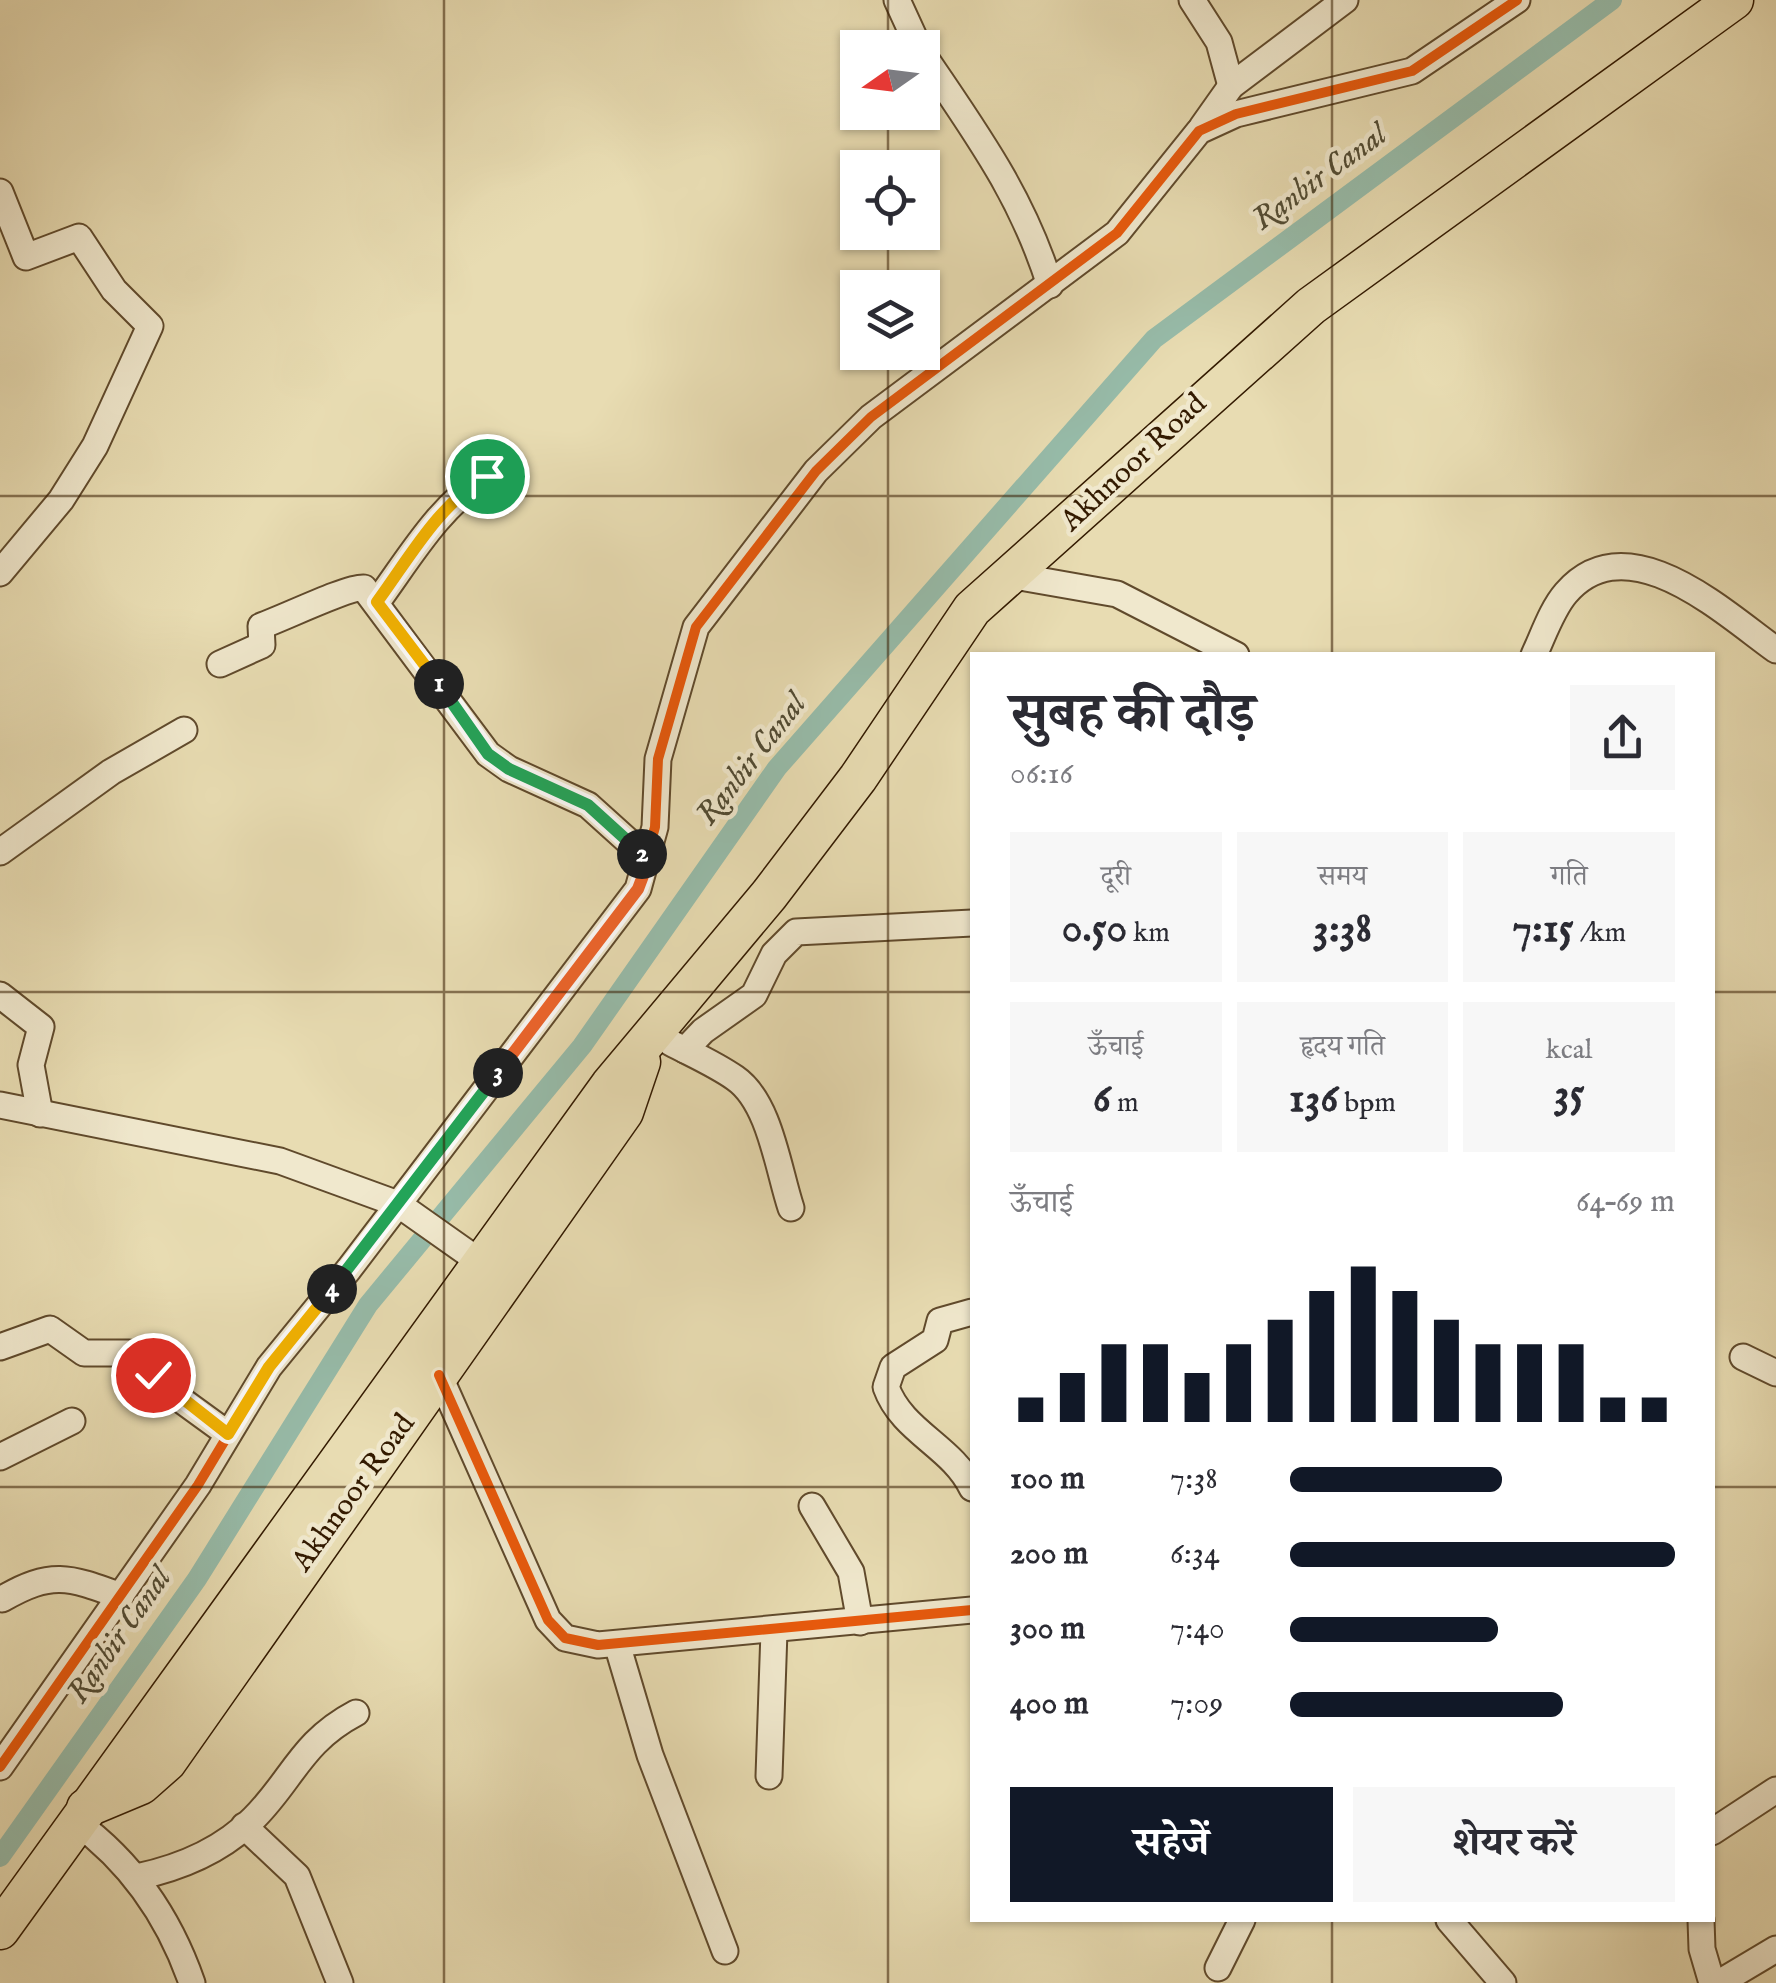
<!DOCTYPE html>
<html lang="hi">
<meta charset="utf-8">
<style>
:root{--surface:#fff;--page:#f7f7f7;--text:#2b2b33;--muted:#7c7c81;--accent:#111827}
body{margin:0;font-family:"IM FELL English","Noto Serif Devanagari",serif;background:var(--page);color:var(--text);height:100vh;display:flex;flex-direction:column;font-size:38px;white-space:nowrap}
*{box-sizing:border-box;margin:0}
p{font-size:32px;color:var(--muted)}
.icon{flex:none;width:55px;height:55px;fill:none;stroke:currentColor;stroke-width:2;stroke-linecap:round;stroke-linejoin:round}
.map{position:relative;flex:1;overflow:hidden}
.panel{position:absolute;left:970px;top:652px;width:745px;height:1270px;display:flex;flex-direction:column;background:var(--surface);border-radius:0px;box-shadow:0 2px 8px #0004}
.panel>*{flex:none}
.needle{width:65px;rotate:256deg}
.fabs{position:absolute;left:840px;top:30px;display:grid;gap:20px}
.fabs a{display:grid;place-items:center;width:100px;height:100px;border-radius:0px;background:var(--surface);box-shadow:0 2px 8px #0004;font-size:50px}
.pin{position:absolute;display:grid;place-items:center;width:85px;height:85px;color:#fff;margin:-42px;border:5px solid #fff;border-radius:50%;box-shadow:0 2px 10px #0007}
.km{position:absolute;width:50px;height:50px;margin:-25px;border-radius:50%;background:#222;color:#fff;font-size:28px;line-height:50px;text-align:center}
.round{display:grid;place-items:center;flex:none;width:105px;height:105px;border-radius:0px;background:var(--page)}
.head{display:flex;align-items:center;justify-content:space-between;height:170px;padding:0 40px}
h1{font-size:55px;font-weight:700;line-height:75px}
.stats{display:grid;grid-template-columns:repeat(3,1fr);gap:15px;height:170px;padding:10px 40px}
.stats div{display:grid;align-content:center;border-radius:0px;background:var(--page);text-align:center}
.stats b{font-size:42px;font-weight:700}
.stats small{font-size:28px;font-weight:400}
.stats p{font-size:28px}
.chart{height:280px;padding:20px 40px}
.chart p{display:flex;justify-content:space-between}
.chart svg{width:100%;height:180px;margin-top:10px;stroke:var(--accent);stroke-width:6}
.cta{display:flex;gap:20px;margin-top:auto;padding:20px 40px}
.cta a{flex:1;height:115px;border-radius:0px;background:var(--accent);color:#fff;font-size:40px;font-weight:700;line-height:115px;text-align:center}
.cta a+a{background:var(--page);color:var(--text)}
ul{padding:0 40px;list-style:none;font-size:32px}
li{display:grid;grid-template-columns:160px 120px 1fr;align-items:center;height:75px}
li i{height:25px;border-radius:12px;background:var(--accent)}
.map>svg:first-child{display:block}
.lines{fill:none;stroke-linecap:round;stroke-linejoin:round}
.canal{stroke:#97bcaa;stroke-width:20}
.minor-casing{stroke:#604a2c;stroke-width:29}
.highway-casing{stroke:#331a00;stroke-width:41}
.minor{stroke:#f0e8cd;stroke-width:25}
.highway{stroke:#e8dcb2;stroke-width:38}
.cycleway-casing{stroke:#f0e8cd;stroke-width:16}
.cycleway{stroke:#e8590c;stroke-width:10}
.split-1-casing{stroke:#fff;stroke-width:20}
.split-2-casing{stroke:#fff;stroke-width:20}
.split-3-casing{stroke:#fff;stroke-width:20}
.split-4-casing{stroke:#fff;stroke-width:20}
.split-5-casing{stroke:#fff;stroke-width:20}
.split-1{stroke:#f5b400;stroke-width:12}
.split-2{stroke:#22a559;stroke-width:12}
.split-3{stroke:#f0652b;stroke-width:12}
.split-4{stroke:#22a559;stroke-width:12}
.split-5{stroke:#f5b400;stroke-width:12}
.grid{fill:none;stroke:#331a00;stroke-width:2.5;stroke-opacity:0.55}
.labels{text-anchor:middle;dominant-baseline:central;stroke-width:9;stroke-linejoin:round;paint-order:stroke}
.street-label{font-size:30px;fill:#331a00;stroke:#f0e8cd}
.water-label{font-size:32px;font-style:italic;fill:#514b33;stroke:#f0e8cd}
</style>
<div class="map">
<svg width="1776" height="1983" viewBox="0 0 1776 1983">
<rect width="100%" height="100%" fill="#e8dcb2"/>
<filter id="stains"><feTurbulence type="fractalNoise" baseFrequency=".002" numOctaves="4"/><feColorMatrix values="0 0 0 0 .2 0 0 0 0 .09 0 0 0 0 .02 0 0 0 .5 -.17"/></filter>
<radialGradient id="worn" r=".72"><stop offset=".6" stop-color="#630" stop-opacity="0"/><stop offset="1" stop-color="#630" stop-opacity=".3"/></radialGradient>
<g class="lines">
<polyline class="canal" points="0,1857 197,1579 368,1305 582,1046 777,768 1154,339 1612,0"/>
<g class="minor-casing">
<g id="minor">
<polyline points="897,0 919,48"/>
<polyline points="1192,0 1219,42 1231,86"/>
<path d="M922 53C975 132 1021 193 1050 285"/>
<polyline points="1202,127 1231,86 1345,0"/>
<polyline points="0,192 26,257 79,237 114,290 150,326 95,446 61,500 0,573"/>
<polyline points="1009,575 1117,594 1236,655"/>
<path d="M377 602C410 557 439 506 487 476"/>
<path d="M1534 655C1543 636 1552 609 1566 593 1628 522 1724 613 1776 650"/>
<path d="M220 664 262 645 261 626C282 619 349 586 364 588L488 754 509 769 588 805 649 860"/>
<polyline points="0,852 111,772 184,730"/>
<polyline points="0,995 41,1027 31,1065 40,1114"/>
<path d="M671 1043C692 1054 715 1064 735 1078 770 1102 778 1169 791 1208"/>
<polyline points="685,1050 703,1031 754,995 774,954 796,932 972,923"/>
<polyline points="0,1105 280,1161 398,1204 483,1264"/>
<path d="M972 1312 940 1321 935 1340 893 1367 886 1387C902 1432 952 1446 972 1488"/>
<polyline points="0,1347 50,1329 84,1353 129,1353 173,1394 228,1434"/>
<polyline points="1743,1357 1776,1373"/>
<polyline points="439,1375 548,1620 565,1638 598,1645 972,1610"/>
<polyline points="0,1457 72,1421"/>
<polyline points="812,1506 851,1572 860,1622"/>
<path d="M2 1599C52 1570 69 1577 121 1596"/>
<polyline points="617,1644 650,1755 725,1951"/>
<polyline points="0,1767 198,1485 269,1367 349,1269 638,889 655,827 658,759 696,627 816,471 871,417 1117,233 1199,131 1236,114 1412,71 1517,0"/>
<polyline points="769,1776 774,1631"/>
<path d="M76 1822C132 1863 169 1917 192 1983"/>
<polyline points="244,1826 297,1876 340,1983"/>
<polyline points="1712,1832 1776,1790"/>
<path d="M137 1877C179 1868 223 1850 254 1818 293 1779 301 1742 356 1713"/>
<polyline points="1449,1920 1503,1983"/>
<polyline points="1701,1920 1702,1949 1712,1983"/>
<polyline points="1218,1968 1242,1920"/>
<polyline points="1719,1983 1776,1949"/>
</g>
</g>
<g class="highway-casing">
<g id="highway">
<polyline points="86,1808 141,1785 167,1762 624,1112 641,1062"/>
<polyline points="0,1930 610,1085 769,895 858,778 972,609 1311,306 1734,0"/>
</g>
</g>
<use href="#minor" class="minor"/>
<use href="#highway" class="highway"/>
<g class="cycleway-casing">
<g id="cycleway">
<polyline points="439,1375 548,1620 565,1638 598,1645 972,1610"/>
<polyline points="0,1767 198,1485 269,1367 349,1269 638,889 655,827 658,759 696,627 816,471 871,417 1117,233 1199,131 1236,114 1412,71 1517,0"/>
</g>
</g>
<use href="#cycleway" class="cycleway"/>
</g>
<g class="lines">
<g class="split-1-casing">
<path id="split-1" d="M439 684 377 602C410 557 438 505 487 476"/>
</g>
<g class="split-2-casing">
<polyline id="split-2" points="439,684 488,754 509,769 588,805 642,854"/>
</g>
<g class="split-3-casing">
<polyline id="split-3" points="498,1073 638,889 649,860 642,854"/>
</g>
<g class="split-4-casing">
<polyline id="split-4" points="332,1289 498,1073"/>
</g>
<g class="split-5-casing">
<polyline id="split-5" points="153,1375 228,1434 269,1367 332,1289"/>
</g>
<use href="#split-1" class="split-1"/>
<use href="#split-2" class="split-2"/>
<use href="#split-3" class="split-3"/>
<use href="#split-4" class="split-4"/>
<use href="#split-5" class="split-5"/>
</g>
<path class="grid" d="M444 0V1983M888 0V48M1332 0V655M888 112V168M888 232V288M888 352V1983M0 496H1776M0 992H972M1712 992H1776M0 1487H972M1712 1487H1776M1332 1920V1983"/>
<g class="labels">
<g class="street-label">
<text transform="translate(1134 463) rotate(-43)">Akhnoor Road</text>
<text transform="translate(354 1493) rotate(-54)">Akhnoor Road</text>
</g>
<g class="water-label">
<text transform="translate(1320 178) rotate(-36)">Ranbir Canal</text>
<text transform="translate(752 760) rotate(-52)">Ranbir Canal</text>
<text transform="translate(120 1636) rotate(-55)">Ranbir Canal</text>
</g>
</g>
<rect width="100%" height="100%" filter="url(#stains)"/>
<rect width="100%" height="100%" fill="url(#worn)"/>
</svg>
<div class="fabs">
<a><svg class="needle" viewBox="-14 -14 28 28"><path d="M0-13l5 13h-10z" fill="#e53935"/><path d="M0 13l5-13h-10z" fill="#7c7c81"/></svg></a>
<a><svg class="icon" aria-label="locate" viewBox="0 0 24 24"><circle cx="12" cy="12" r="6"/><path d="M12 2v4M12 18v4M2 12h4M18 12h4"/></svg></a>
<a><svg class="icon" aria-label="layers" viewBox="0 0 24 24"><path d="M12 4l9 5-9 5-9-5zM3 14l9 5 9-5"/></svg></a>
</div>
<div class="pin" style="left:487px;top:476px;background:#1e9e55"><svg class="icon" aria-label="arrive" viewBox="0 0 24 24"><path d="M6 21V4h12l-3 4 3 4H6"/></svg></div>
<div class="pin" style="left:153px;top:1375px;background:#d93025"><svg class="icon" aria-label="check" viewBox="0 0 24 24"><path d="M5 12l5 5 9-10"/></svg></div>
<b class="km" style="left:439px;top:684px">1</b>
<b class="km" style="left:642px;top:854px">2</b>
<b class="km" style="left:498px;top:1073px">3</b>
<b class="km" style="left:332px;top:1289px">4</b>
<section class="panel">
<div class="head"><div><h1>सुबह की दौड़</h1><p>06:16</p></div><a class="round"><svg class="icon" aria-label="share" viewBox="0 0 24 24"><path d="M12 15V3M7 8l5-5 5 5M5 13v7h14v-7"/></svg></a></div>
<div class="stats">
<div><p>दूरी</p><b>0.50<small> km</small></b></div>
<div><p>समय</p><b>3:38</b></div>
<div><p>गति</p><b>7:15<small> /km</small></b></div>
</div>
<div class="stats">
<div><p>ऊँचाई</p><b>6<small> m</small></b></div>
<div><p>हृदय गति</p><b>136<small> bpm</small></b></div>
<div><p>kcal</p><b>35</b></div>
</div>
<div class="chart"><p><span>ऊँचाई</span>64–69 m</p>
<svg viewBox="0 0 160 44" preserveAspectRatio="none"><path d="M5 44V38M15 44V32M25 44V25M35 44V25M45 44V32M55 44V25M65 44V19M75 44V12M85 44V6M95 44V12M105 44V19M115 44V25M125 44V25M135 44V25M145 44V38M155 44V38"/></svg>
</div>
<ul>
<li><b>100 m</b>7:38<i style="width:55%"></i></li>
<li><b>200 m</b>6:34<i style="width:100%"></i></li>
<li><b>300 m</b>7:40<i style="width:54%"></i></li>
<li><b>400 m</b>7:09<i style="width:71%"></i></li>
</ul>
<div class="cta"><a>सहेजें</a><a>शेयर करें</a></div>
</section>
</div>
